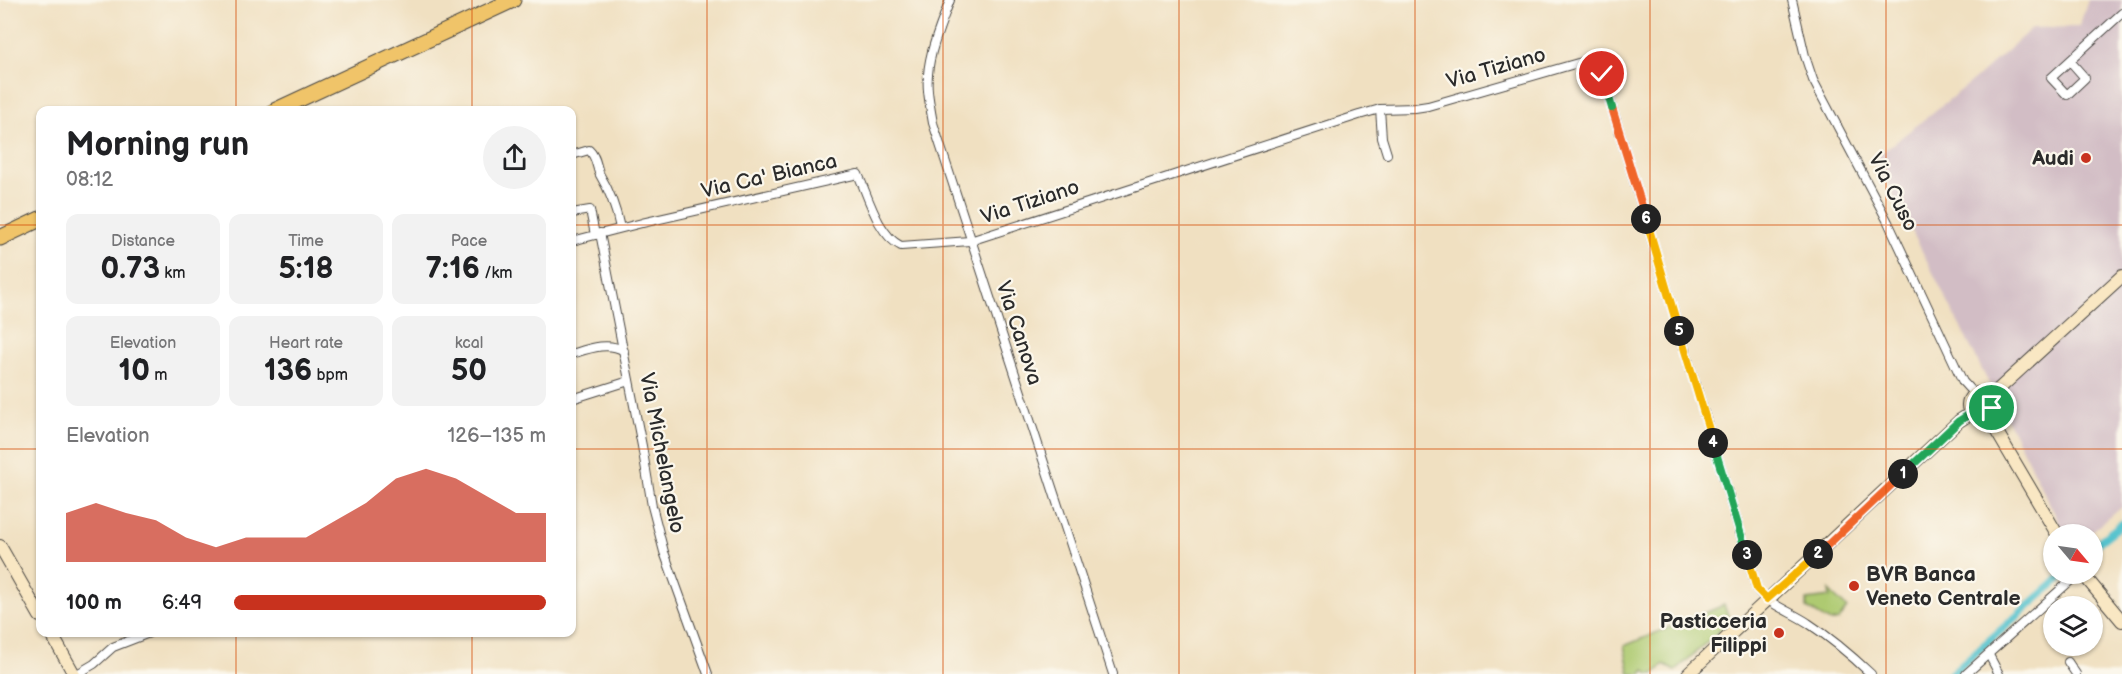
<!DOCTYPE html>
<meta charset="utf-8">
<style>
:root{--surface:#fff;--page:#f2f2f2;--text:#202124;--muted:#757577;--accent:#c8321e}
body{margin:0;font-family:"Balsamiq Sans",sans-serif;background:var(--page);color:var(--text);height:100vh;display:flex;flex-direction:column;font-size:22px;white-space:nowrap}
*{box-sizing:border-box;margin:0}
p{font-size:20px;color:var(--muted)}
.icon{flex:none;width:33px;height:33px;fill:none;stroke:currentColor;stroke-width:2;stroke-linecap:round;stroke-linejoin:round}
.map{position:relative;flex:1;overflow:hidden}
.drawer{position:absolute;left:36px;top:106px;width:540px;height:531px;display:flex;flex-direction:column;background:var(--surface);border-radius:12px;box-shadow:0 2px 4px #0004}
.drawer>*{flex:none}
.needle{width:39px;rotate:119deg}
.tools{position:absolute;left:2043px;top:524px;display:grid;gap:12px}
.tools a{display:grid;place-items:center;width:60px;height:60px;border-radius:50%;background:var(--surface);box-shadow:0 2px 4px #0004;font-size:30px}
.pin{position:absolute;display:grid;place-items:center;width:51px;height:51px;color:#fff;margin:-26px;border:3px solid #fff;border-radius:50%;box-shadow:0 2px 6px #0007}
.km{position:absolute;width:30px;height:30px;margin:-15px;border-radius:50%;background:#222;color:#fff;font-size:16px;line-height:30px;text-align:center}
.round{display:grid;place-items:center;flex:none;width:63px;height:63px;border-radius:32px;background:var(--page)}
.summary{display:flex;align-items:center;justify-content:space-between;height:102px;padding:0 30px}
h1{font-size:33px;font-weight:700;line-height:45px}
.stats{display:grid;grid-template-columns:repeat(3,1fr);gap:9px;height:102px;padding:6px 30px}
.stats div{display:grid;align-content:center;border-radius:12px;background:var(--page);text-align:center}
.stats b{font-size:30px;font-weight:700}
.stats small{font-size:16px;font-weight:400}
.stats p{font-size:16px}
.chart{height:168px;padding:12px 30px}
.chart p{display:flex;justify-content:space-between}
.chart svg{width:100%;height:108px;margin-top:6px;fill:var(--accent);opacity:.7}
ul{padding:0 30px;list-style:none;font-size:20px}
li{display:grid;grid-template-columns:96px 72px 1fr;align-items:center;height:45px}
li i{height:15px;border-radius:8px;background:var(--accent)}
.map>svg:first-child{display:block}
.industrial{fill:#d2bdc5}
.green{fill:#aeca71;stroke:#6c7a4e;stroke-width:1.5}
.lines{fill:none;stroke-linecap:round;stroke-linejoin:round}
.canal{stroke:#55c2cd;stroke-width:8}
.street-casing{stroke:#494642;stroke-width:10}
.secondary-casing{stroke:#494642;stroke-width:14}
.highway-casing{stroke:#494642;stroke-width:17}
.street{stroke:#fff;stroke-width:8}
.secondary{stroke:#f9e7c3;stroke-width:12}
.highway{stroke:#f0c469;stroke-width:15}
.split-1-casing{stroke:#fff;stroke-width:12}
.split-2-casing{stroke:#fff;stroke-width:12}
.split-3-casing{stroke:#fff;stroke-width:12}
.split-4-casing{stroke:#fff;stroke-width:12}
.split-5-casing{stroke:#fff;stroke-width:12}
.split-6-casing{stroke:#fff;stroke-width:12}
.split-7-casing{stroke:#fff;stroke-width:12}
.split-8-casing{stroke:#fff;stroke-width:12}
.split-1{stroke:#22a559;stroke-width:8}
.split-2{stroke:#f0652b;stroke-width:8}
.split-3{stroke:#f5b400;stroke-width:8}
.split-4{stroke:#22a559;stroke-width:8}
.split-5{stroke:#f5b400;stroke-width:8}
.split-6{stroke:#f5b400;stroke-width:8}
.split-7{stroke:#f0652b;stroke-width:8}
.split-8{stroke:#22a559;stroke-width:8}
.grid{fill:none;stroke:#d5540f;stroke-width:1.5;stroke-opacity:0.55}
.poi-dot{fill:#c8321e;stroke:#fbf7ec;stroke-width:2}
.labels{text-anchor:middle;dominant-baseline:central;stroke-width:4.5;stroke-linejoin:round;paint-order:stroke}
.street-label{font-size:21px;fill:#2b2b2b;stroke:#fbf7ec}
.poi-label{font-size:21px;font-weight:bold;fill:#2b2b2b;stroke:#fbf7ec;text-anchor:end}
</style>
<div class="map">
<svg width="2122" height="674" viewBox="0 0 2122 674">
<rect width="100%" height="100%" fill="#fbf7ec"/>
<filter id="ink" filterUnits="userSpaceOnUse"><feTurbulence type="fractalNoise" baseFrequency=".0167" numOctaves="2"/><feDisplacementMap in="SourceGraphic" scale="12" xChannelSelector="R" yChannelSelector="G"/><feConvolveMatrix kernelMatrix="1 2 1 2 8 2 1 2 1" color-interpolation-filters="sRGB"/></filter>
<filter id="wash" filterUnits="userSpaceOnUse"><feTurbulence type="fractalNoise" baseFrequency=".008" numOctaves="4" result="noise"/><feDisplacementMap in="SourceGraphic" scale="24" xChannelSelector="R" yChannelSelector="G"/><feGaussianBlur stdDeviation="1.35" result="paint"/><feColorMatrix in="noise" values="0 0 0 0 0 0 0 0 0 0 0 0 0 0 0 0 0 1.4 0 .05"/><feComposite in="paint" operator="in"/></filter>
<g filter="url(#wash)">
<rect width="100%" height="100%" fill="#f0e0c1"/>
<polygon class="industrial" points="2088,0 2122,0 2122,506 2089,534 2065,534 1875,158 1974,80 2032,28 2079,27"/>
<g class="green">
<polygon points="1829,591 1847,608 1839,620 1830,622 1807,608 1807,600 1830,597"/>
<polygon points="1724,605 1730,621 1675,671 1664,665 1654,674 1649,674 1645,670 1642,674 1630,674 1624,646"/>
</g>
<g class="lines">
<g class="canal">
<polyline points="2092,547 2122,524"/>
<polyline points="1951,674 2066,573"/>
</g>
</g>
</g>
<g filter="url(#ink)">
<g class="lines">
<g class="street-casing">
<g id="street">
<path d="M950 0C940 28 925 59 928 91 929 101 931 112 933 123L1113 674"/>
<polyline points="1792,0 1805,56 1813,80 1888,222 1963,382 1974,394"/>
<polyline points="2070,61 2085,78 2067,95 2051,78 2122,13"/>
<polyline points="1380,109 1382,138 1387,154"/>
<path d="M572 155 589 150C597 157 596 167 600 175 611 193 616 208 620 228"/>
<polyline points="572,213 590,210 595,235"/>
<polyline points="600,233 642,446 652,506 664,552 708,674"/>
<path d="M572 241 642 223 858 174C868 196 878 235 901 246L970 241 1359 115 1380 109 1415 108 1428 106 1578 63C1590 60 1597 61 1602 74L1757 589C1769 605 1792 612 1808 623 1831 638 1851 655 1871 674"/>
<path d="M572 354C588 349 608 341 624 351"/>
<polyline points="572,399 629,381"/>
<polyline points="1989,655 1999,674"/>
<polyline points="2068,662 2076,674"/>
<polyline points="77,674 94,664 113,647 149,633"/>
<polyline points="1966,674 2079,573"/>
</g>
</g>
<g class="secondary-casing">
<g id="secondary">
<circle cx="1980" cy="405" r="12"/>
<polyline points="1989,398 2122,276"/>
<polyline points="1987,415 2057,534"/>
<polyline points="0,546 40,616"/>
<polyline points="2082,573 2122,621"/>
<polyline points="51,633 74,674"/>
<polyline points="1688,674 1959,421 1970,414"/>
</g>
</g>
<g class="highway-casing">
<g id="highway">
<polyline points="274,111 513,0"/>
<polyline points="0,238 40,219"/>
</g>
</g>
<use href="#street" class="street"/>
<use href="#secondary" class="secondary"/>
<use href="#highway" class="highway"/>
</g>
</g>
<g class="lines" filter="url(#ink)">
<g class="split-1-casing">
<polyline id="split-1" points="1903,474 1959,421 1970,414 1977,417 1984,417 1992,408"/>
</g>
<g class="split-2-casing">
<polyline id="split-2" points="1818,554 1903,474"/>
</g>
<g class="split-3-casing">
<polyline id="split-3" points="1747,555 1757,589 1767,599 1818,554"/>
</g>
<g class="split-4-casing">
<polyline id="split-4" points="1713,443 1747,555"/>
</g>
<g class="split-5-casing">
<polyline id="split-5" points="1679,331 1713,443"/>
</g>
<g class="split-6-casing">
<polyline id="split-6" points="1646,219 1679,331"/>
</g>
<g class="split-7-casing">
<polyline id="split-7" points="1612,108 1646,219"/>
</g>
<g class="split-8-casing">
<polyline id="split-8" points="1602,74 1612,108"/>
</g>
<use href="#split-1" class="split-1"/>
<use href="#split-2" class="split-2"/>
<use href="#split-3" class="split-3"/>
<use href="#split-4" class="split-4"/>
<use href="#split-5" class="split-5"/>
<use href="#split-6" class="split-6"/>
<use href="#split-7" class="split-7"/>
<use href="#split-8" class="split-8"/>
</g>
<path class="grid" d="M236 0V111M472 0V111M707 0V674M943 0V674M1179 0V674M1415 0V674M1650 0V674M1886 0V674M0 225H40M572 225H2122M0 449H40M572 449H2122M236 633V674M472 633V674"/>
<g class="poi-dot">
<circle cx="2086" cy="158" r="6"/>
<circle cx="1854" cy="586" r="6"/>
<circle cx="1779" cy="633" r="6"/>
</g>
<g class="labels">
<g class="street-label">
<text transform="translate(1496 68) rotate(-16)">Via Tiziano</text>
<text transform="translate(769 176) rotate(-13)">Via Ca' Bianca</text>
<text transform="translate(1893 192) rotate(63)">Via Cuso</text>
<text transform="translate(1030 202) rotate(-18)">Via Tiziano</text>
<text transform="translate(1019 333) rotate(72)">Via Canova</text>
<text transform="translate(662 453) rotate(79)">Via Michelangelo</text>
</g>
<g class="poi-label">
<text x="2074" y="158">Audi</text>
<text x="1866" y="574" text-anchor="start">BVR Banca<tspan x="1866" dy="24">Veneto Centrale</tspan></text>
<text x="1767" y="621">Pasticceria<tspan x="1767" dy="24">Filippi</tspan></text>
</g>
</g>
</svg>
<div class="tools">
<a><svg class="needle" viewBox="-14 -14 28 28"><path d="M0-13l5 13h-10z" fill="#e53935"/><path d="M0 13l5-13h-10z" fill="#757577"/></svg></a>
<a><svg class="icon" aria-label="layers" viewBox="0 0 24 24"><path d="M12 4l9 5-9 5-9-5zM3 14l9 5 9-5"/></svg></a>
</div>
<div class="pin" style="left:1992px;top:408px;background:#1e9e55"><svg class="icon" aria-label="arrive" viewBox="0 0 24 24"><path d="M6 21V4h12l-3 4 3 4H6"/></svg></div>
<div class="pin" style="left:1602px;top:74px;background:#d93025"><svg class="icon" aria-label="check" viewBox="0 0 24 24"><path d="M5 12l5 5 9-10"/></svg></div>
<b class="km" style="left:1903px;top:474px">1</b>
<b class="km" style="left:1818px;top:554px">2</b>
<b class="km" style="left:1747px;top:555px">3</b>
<b class="km" style="left:1713px;top:443px">4</b>
<b class="km" style="left:1679px;top:331px">5</b>
<b class="km" style="left:1646px;top:219px">6</b>
<section class="drawer">
<div class="summary"><div><h1>Morning run</h1><p>08:12</p></div><a class="round"><svg class="icon" aria-label="share" viewBox="0 0 24 24"><path d="M12 15V3M7 8l5-5 5 5M5 13v7h14v-7"/></svg></a></div>
<div class="stats">
<div><p>Distance</p><b>0.73<small> km</small></b></div>
<div><p>Time</p><b>5:18</b></div>
<div><p>Pace</p><b>7:16<small> /km</small></b></div>
</div>
<div class="stats">
<div><p>Elevation</p><b>10<small> m</small></b></div>
<div><p>Heart rate</p><b>136<small> bpm</small></b></div>
<div><p>kcal</p><b>50</b></div>
</div>
<div class="chart"><p><span>Elevation</span>126–135 m</p>
<svg viewBox="0 0 160 44" preserveAspectRatio="none"><path d="M0 44V24L10 20L20 24L30 27L40 34L50 38L60 34L70 34L80 34L90 27L100 20L110 10L120 6L130 10L140 17L150 24L160 24V44z"/></svg>
</div>
<ul>
<li><b>100 m</b>6:49<i style="width:100%"></i></li>
</ul>
</section>
</div>
